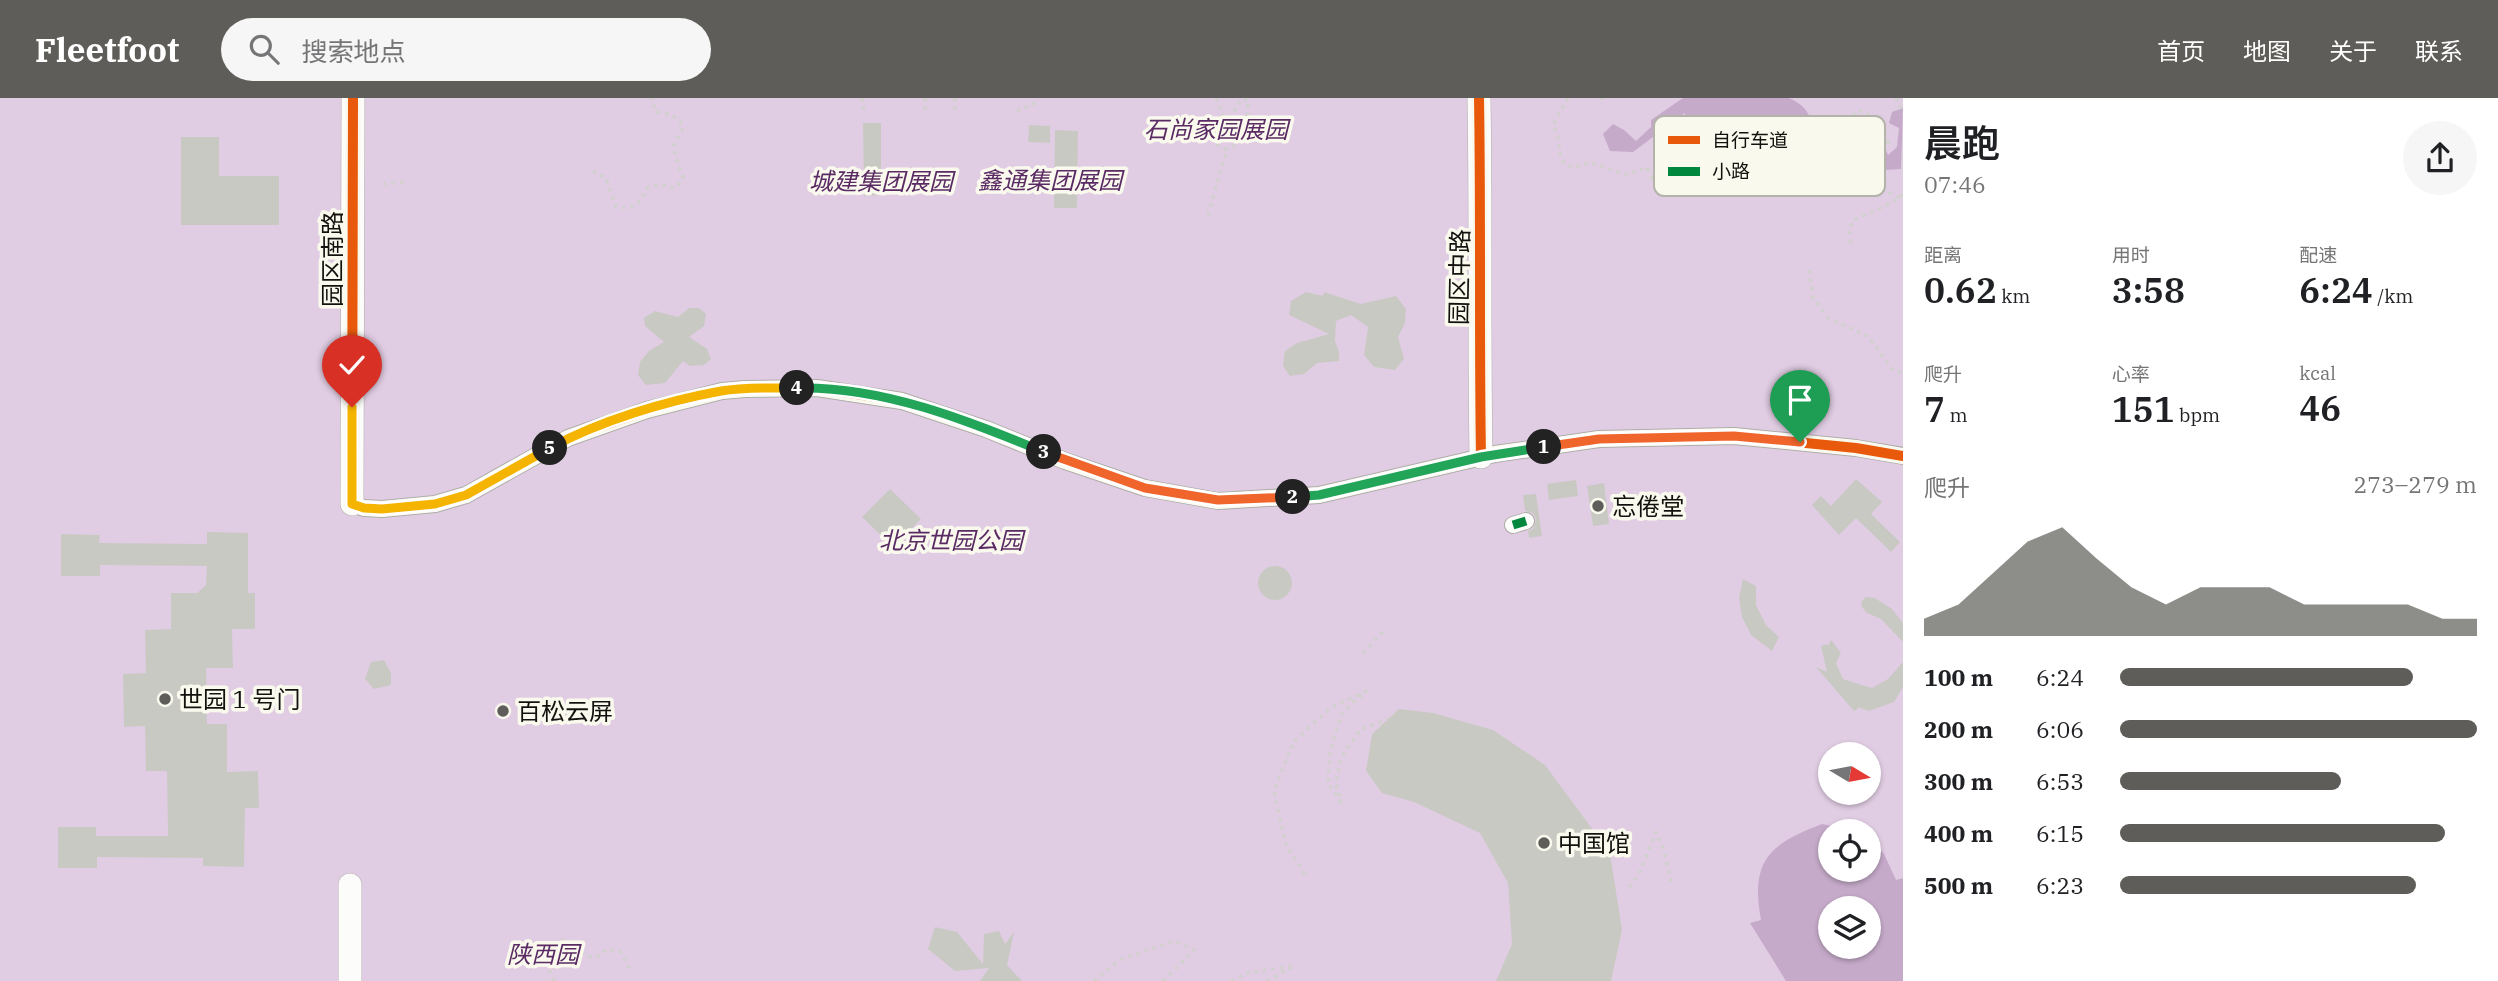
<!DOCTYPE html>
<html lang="zh">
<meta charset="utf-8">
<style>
:root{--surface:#fff;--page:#f6f6f6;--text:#202124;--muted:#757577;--accent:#5e5d59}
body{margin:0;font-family:"IBM Plex Serif","Noto Sans SC",serif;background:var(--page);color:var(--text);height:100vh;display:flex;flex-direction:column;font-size:26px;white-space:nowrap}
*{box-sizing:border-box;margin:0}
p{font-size:23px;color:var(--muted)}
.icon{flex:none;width:38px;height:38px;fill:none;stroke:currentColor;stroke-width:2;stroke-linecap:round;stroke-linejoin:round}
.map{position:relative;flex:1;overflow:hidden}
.sheet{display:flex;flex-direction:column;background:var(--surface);width:595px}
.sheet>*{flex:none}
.needle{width:46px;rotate:100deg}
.fabs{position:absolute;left:1818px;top:644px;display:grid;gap:14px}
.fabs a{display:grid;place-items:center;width:63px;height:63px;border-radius:50%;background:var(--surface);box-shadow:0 2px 5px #0004;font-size:35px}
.pin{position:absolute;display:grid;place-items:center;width:60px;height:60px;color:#fff;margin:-72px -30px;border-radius:50% 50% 50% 0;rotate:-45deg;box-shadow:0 0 7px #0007}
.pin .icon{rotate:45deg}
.km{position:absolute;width:35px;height:35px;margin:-18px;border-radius:50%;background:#222;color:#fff;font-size:19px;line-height:35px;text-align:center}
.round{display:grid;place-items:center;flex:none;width:74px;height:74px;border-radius:37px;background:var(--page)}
.overview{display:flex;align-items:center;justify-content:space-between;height:119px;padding:0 21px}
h1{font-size:38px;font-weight:600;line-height:52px}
.figures{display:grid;grid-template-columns:repeat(3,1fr);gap:10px;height:119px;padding:7px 21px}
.figures div{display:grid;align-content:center}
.figures b{font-size:35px;font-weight:600}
.figures small{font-size:19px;font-weight:400}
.figures p{font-size:19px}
.chart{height:196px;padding:14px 21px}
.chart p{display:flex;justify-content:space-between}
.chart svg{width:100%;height:126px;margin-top:7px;fill:var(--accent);opacity:.7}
ul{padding:0 21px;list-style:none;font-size:23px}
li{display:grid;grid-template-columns:112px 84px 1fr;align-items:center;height:52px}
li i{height:18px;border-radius:9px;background:var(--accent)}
header{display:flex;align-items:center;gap:42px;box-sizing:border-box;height:98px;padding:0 35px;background:var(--accent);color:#fff}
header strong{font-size:33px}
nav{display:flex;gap:38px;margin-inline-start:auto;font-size:24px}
.search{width:490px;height:63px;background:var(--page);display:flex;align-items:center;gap:18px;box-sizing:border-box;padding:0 24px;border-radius:38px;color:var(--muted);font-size:26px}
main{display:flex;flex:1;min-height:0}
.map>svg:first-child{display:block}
.green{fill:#e1cde3;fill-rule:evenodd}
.water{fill:#c5aac9;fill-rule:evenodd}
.building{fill:#c9c9c4}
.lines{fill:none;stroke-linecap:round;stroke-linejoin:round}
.street-casing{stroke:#aeada8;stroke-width:18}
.secondary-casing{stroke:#aeada8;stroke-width:24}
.path{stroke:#d2d1cf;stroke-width:3.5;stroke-dasharray:3.5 5;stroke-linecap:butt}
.street{stroke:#fcfcfb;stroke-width:16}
.secondary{stroke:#fcfcfb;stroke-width:23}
.quiet{stroke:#00873e;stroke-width:9;stroke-dasharray:18 9;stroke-linecap:butt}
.cycleway-casing{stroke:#faf9ed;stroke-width:15}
.cycleway{stroke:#e8590c;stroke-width:10}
.split-1-casing{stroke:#fff;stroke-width:14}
.split-2-casing{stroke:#fff;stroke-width:14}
.split-3-casing{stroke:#fff;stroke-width:14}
.split-4-casing{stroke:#fff;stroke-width:14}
.split-5-casing{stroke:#fff;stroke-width:14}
.split-6-casing{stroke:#fff;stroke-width:14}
.split-1{stroke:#f0652b;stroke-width:9}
.split-2{stroke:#22a559;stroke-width:9}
.split-3{stroke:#f0652b;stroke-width:9}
.split-4{stroke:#22a559;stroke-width:9}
.split-5{stroke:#f5b400;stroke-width:9}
.split-6{stroke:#f5b400;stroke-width:9}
.poi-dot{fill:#5e5d59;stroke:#faf9ed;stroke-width:2.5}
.labels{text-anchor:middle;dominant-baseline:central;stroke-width:7;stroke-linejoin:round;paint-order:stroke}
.park-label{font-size:24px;font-style:italic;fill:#592a64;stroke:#faf9ed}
.street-label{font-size:24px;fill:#12110e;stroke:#faf9ed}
.poi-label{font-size:24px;fill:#12110e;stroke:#faf9ed;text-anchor:start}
.key{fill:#faf9ed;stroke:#b4b3aa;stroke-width:2}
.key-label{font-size:19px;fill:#12110e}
</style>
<header>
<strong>Fleetfoot</strong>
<div class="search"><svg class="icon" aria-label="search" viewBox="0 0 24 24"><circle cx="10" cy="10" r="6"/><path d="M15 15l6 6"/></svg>搜索地点</div>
<nav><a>首页</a><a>地图</a><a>关于</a><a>联系</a></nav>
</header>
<main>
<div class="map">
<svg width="1903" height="883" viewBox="0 0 1903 883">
<rect width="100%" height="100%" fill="#eae9e3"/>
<path class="green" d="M0 0H1903V883H0ZM1830 656H1869V695H1830ZM1830 733H1869V772H1830ZM1830 810H1869V849H1830Z"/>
<g class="water">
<path d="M1683 0H1789C1809 9 1810 19 1818 39L1829 43 1844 38 1859 20 1878 34 1888 57 1897 49 1899 30 1889 25 1892 14 1903 10 1901 71 1884 72 1879 52 1865 35 1827 58 1800 80 1772 87 1739 68 1706 34 1687 32 1685 15 1633 54 1610 53 1603 36 1613 26 1624 32 1636 43 1651 29V22Z"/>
<path d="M1822 726 1854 733H1830V772H1869V739L1884 756 1896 782 1903 780V883H1786L1750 825 1761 822C1750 763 1769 746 1822 726ZM1830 810H1869V849H1830Z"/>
</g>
<g class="building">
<polygon points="863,25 881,25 881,97 864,98"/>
<polygon points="1029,27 1050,28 1050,45 1028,44"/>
<polygon points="1055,32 1078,33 1077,110 1054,110"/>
<polygon points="181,39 219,39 219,78 279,78 279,127 181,127"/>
<polygon points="1306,194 1323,198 1324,194 1361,206 1396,198 1406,211 1405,225 1398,239 1404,261 1395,272 1374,269 1364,257 1368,229 1351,217 1336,223 1335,243 1339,254 1339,263 1317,265 1304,276 1290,278 1283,268 1285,253 1297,245 1329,236 1289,217 1291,203"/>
<polygon points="689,210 699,210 706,216 704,228 689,239 707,251 711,261 704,267 690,268 683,263 665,285 646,287 638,277 640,264 649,253 664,244 645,228 644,220 655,213 678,219"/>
<polygon points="1856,381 1882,404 1871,416 1900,444 1891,454 1856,420 1839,437 1812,407 1821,398 1831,408"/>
<polygon points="1576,382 1578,398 1549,402 1547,386"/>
<polygon points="1604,385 1609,426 1593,428 1587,388"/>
<polygon points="890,391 921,421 893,449 862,419"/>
<polygon points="1536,396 1542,438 1529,440 1528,433 1534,430 1536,421 1533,415 1525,413 1523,397"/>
<polygon points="207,434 248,435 248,495 255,495 255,531 232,531 233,570 206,570 207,626 227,626 227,674 258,673 259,710 245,710 244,769 203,768 203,760 97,759 97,770 58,770 58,729 96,729 96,738 168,738 167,673 146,673 145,628 124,629 123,576 146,575 145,532 171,531 171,495 197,495 206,487 207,468 100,467 100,478 61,478 61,436 100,437 99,445 207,446"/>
<circle cx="1275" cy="485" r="17"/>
<polygon points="1743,481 1756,488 1756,507 1766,527 1779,539 1772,553 1751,537 1742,519 1739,500"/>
<polygon points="1866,499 1875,500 1892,511 1903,525 1903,544 1881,521 1867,515 1862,509 1861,504"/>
<polygon points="1831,542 1841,555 1836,565 1843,581 1855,585 1872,590 1888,581 1903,564 1903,589 1894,604 1869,613 1857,609 1858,611 1854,613 1816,569 1827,574 1821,548 1827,546 1828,548"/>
<polygon points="384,562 391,575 391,587 374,591 365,581 371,564"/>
<polygon points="1399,611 1433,615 1493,632 1545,667 1610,755 1622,832 1611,883 1496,883 1512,846 1508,785 1480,735 1414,704 1382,695 1366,673 1372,636"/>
<polygon points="935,829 957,834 983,866 984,836 999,833 1005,846 1014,834 1007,867 1022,883 980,883 989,870 955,873 928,851"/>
</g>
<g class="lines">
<g class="street-casing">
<g id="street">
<polyline points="352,406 364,410 382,411 435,406 466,397 568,340 647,312 722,293 745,291 817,290 902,303 986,331 1065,363 1145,390 1218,403 1319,397 1495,356 1599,341 1734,338 1856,350 1903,358"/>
<polyline points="1513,427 1526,423"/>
</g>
</g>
<g class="secondary-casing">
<g id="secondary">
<path d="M1479 0C1481 120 1479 239 1481 359"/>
<polyline points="352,406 353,0"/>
<polyline points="350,883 350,787"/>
</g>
</g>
<g class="path">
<polyline points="862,0 864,15"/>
<polyline points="925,0 925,14"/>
<polyline points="955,0 955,12"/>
<polyline points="1216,0 1227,26 1241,1 1248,2 1247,25 1239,37 1245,38"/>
<polyline points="1568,0 1553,27 1558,39 1561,62 1572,70 1590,64 1627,77 1647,69 1652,81 1664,85"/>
<polyline points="1600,0 1605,0"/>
<polyline points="1896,0 1903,16"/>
<polyline points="1017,13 1036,5 1037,0"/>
<path d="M1727 69 1771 94H1795L1825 65 1839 66C1860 50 1858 47 1851 23L1857 12C1876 18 1883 25 1888 45L1874 55 1869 70 1889 95 1900 100"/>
<path d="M593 73 606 80 616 109C637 112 638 106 648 89L660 87 676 90 683 80 673 49 684 29C676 18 669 15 656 14L651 0"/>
<polyline points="383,86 407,84"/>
<polyline points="1208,117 1227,52 1213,44 1215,34 1227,26 1239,37 1236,47 1227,52"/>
<path d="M1851 145 1849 136 1852 123C1866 116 1894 106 1903 96"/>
<polyline points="1809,172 1813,199 1828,220 1868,238 1892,271 1903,276"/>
<polyline points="1363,555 1387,530"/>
<polyline points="1305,776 1286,747 1274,693 1294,643 1332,609 1366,593 1342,615 1330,652 1328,685 1341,704 1336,685 1341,660 1360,632 1388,621"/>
<polyline points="1629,789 1639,776 1656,734 1664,752 1671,784"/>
<path d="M554 883C552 876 549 873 546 867 539 852 555 843 567 841L586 858 595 860 608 851 621 854 629 870"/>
<polyline points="1094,883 1119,862 1174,843 1194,852 1163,883"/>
<polyline points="1231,883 1247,875 1294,868 1267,883"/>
</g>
<use href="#street" class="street"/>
<use href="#secondary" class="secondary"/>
<polyline class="quiet" points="1513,427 1526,423"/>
<g class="cycleway-casing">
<g id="cycleway">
<polyline points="353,0 352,406 364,410 382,411 435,406 466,397 568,340 647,312 722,293 745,291 817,290 902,303 986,331 1065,363 1145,390 1218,403 1319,397 1495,356 1599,341 1734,338 1856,350 1903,358"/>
<path d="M1479 0C1481 120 1479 239 1481 359"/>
</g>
</g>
<use href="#cycleway" class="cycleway"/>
</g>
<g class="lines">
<g class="split-1-casing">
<polyline id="split-1" points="1544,349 1599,341 1734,338 1800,344"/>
</g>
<g class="split-2-casing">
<polyline id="split-2" points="1293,399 1319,397 1481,359 1544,349"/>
</g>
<g class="split-3-casing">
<polyline id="split-3" points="1044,354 1145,390 1218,402 1293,399"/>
</g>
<g class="split-4-casing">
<path id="split-4" d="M797 290C883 288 966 322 1044 354"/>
</g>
<g class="split-5-casing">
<path id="split-5" d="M550 350C599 323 666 303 721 293 745 289 772 290 797 290"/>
</g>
<g class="split-6-casing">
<polyline id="split-6" points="352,309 352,406 364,410 382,411 435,406 466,397 550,350"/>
</g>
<use href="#split-1" class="split-1"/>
<use href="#split-2" class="split-2"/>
<use href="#split-3" class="split-3"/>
<use href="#split-4" class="split-4"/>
<use href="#split-5" class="split-5"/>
<use href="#split-6" class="split-6"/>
</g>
<g class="poi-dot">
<circle cx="1598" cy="408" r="7"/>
<circle cx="165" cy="601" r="7"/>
<circle cx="503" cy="613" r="7"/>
<circle cx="1544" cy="745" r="7"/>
</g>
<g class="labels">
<g class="park-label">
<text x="1216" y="31">石尚家园展园</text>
<text x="1050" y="82">鑫通集团展园</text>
<text x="881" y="83">城建集团展园</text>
<text x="951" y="442">北京世园公园</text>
<text x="543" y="856">陕西园</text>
</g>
<g class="street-label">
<text transform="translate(332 161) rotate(-90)">园区南路</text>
<text transform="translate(1459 179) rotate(-89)">园区中路</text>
</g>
<g class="poi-label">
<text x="1612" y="408">忘倦堂</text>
<text x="179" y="601">世园 1 号门</text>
<text x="517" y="613">百松云屏</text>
<text x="1558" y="745">中国馆</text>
</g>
</g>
<rect x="1654" y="18" width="231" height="80" rx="10" class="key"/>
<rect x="1668" y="38" width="32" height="8" fill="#e8590c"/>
<rect x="1668" y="69" width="32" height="9" fill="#00873e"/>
<g class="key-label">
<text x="1712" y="49">自行车道</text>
<text x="1712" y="80">小路</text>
</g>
</svg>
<div class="fabs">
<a><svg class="needle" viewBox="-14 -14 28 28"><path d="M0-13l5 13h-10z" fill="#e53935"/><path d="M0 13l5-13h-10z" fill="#757577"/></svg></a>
<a><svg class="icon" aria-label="locate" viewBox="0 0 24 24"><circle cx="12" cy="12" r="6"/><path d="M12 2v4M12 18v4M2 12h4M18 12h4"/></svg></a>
<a><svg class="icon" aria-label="layers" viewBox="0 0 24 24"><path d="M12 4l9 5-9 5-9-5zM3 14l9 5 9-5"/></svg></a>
</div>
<div class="pin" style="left:1800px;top:344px;background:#1e9e55"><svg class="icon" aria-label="arrive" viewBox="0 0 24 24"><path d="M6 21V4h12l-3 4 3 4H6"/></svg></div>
<div class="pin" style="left:352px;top:309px;background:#d93025"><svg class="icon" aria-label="check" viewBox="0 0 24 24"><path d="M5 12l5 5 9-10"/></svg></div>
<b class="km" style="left:1544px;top:349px">1</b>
<b class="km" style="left:1293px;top:399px">2</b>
<b class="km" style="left:1044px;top:354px">3</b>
<b class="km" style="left:797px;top:290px">4</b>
<b class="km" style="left:550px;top:350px">5</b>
</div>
<section class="sheet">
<div class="overview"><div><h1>晨跑</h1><p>07:46</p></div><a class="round"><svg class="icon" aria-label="share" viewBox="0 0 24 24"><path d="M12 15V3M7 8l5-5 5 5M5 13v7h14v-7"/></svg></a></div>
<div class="figures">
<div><p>距离</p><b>0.62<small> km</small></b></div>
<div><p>用时</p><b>3:58</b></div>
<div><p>配速</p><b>6:24<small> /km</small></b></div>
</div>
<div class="figures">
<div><p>爬升</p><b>7<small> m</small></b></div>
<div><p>心率</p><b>151<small> bpm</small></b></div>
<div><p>kcal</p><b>46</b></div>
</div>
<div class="chart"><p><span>爬升</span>273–279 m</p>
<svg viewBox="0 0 160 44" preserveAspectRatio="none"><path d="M0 44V38L10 33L20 22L30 11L40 6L50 17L60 27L70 33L80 27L90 27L100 27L110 33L120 33L130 33L140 33L150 38L160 38V44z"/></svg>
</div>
<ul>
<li><b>100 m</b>6:24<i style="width:82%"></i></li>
<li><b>200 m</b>6:06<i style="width:100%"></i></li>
<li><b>300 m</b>6:53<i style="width:62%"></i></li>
<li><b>400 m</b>6:15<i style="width:91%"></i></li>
<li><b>500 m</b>6:23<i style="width:83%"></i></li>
</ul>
</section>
</main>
